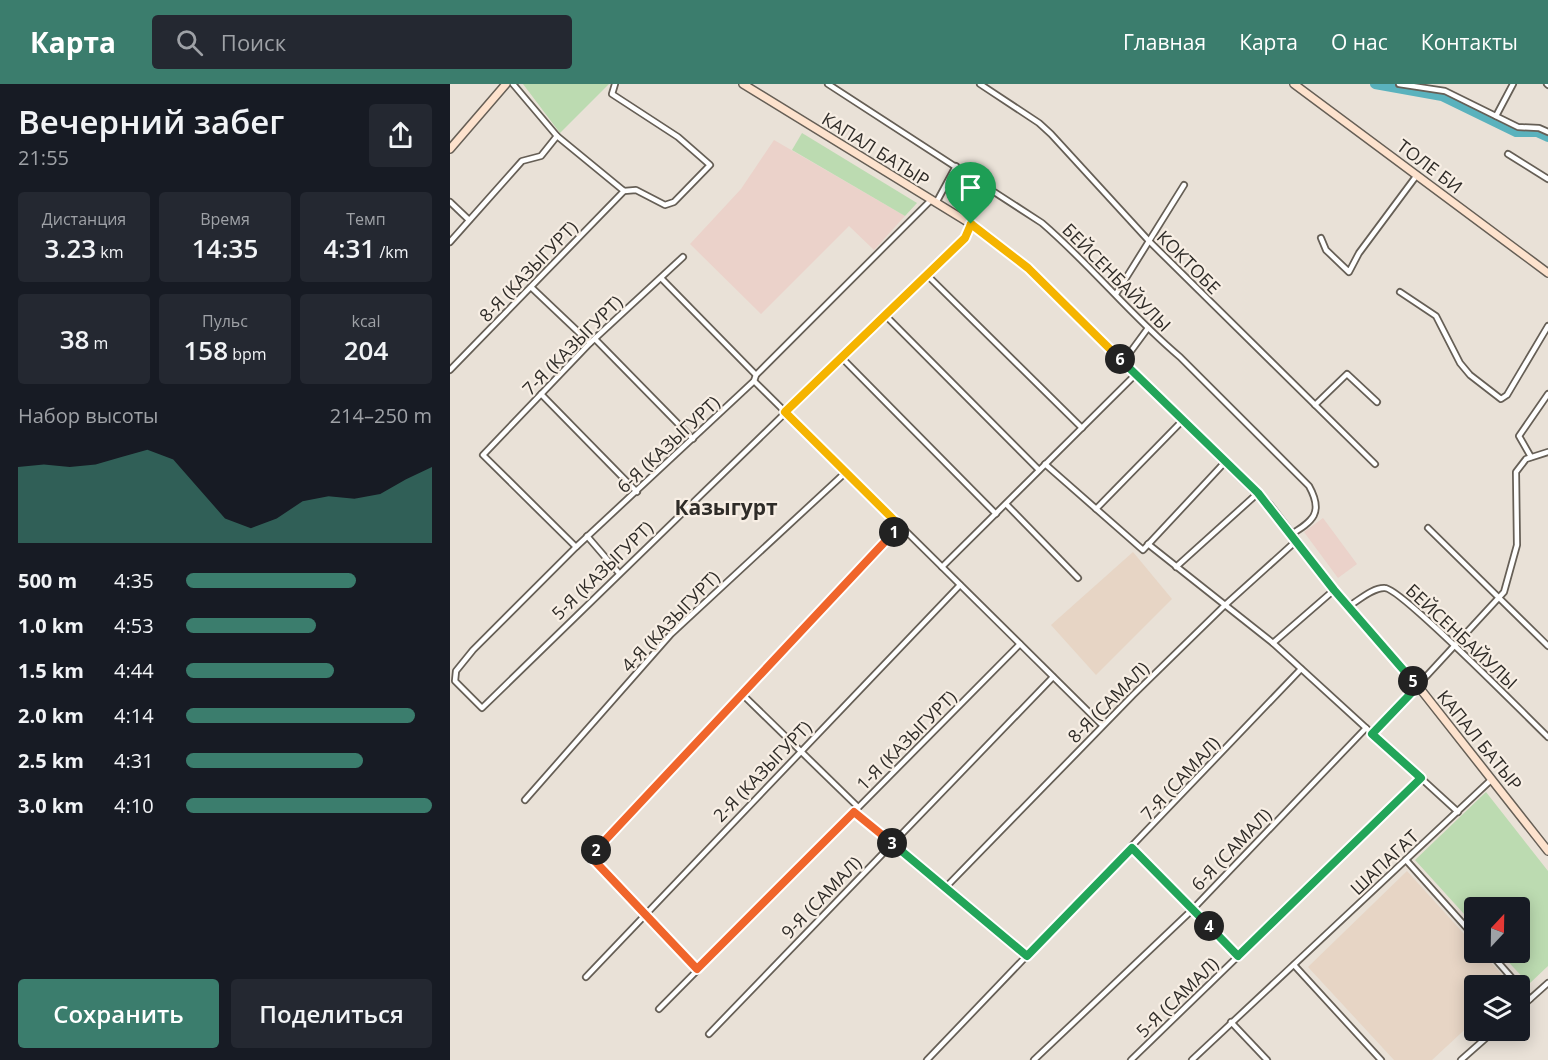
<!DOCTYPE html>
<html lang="ru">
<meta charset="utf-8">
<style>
:root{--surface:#171b24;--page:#242831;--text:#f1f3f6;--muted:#9ea1a6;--accent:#3b7d6d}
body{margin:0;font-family:"Open Sans",sans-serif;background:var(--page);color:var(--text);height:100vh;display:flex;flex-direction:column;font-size:22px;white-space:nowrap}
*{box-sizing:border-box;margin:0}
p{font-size:20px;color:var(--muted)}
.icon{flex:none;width:33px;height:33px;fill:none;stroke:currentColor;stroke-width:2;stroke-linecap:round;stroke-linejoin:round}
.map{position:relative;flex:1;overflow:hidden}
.sheet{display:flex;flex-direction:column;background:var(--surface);width:450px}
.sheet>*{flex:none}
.needle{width:39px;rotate:22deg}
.tools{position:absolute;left:1014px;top:813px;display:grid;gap:12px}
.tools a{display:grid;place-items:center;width:66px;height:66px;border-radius:6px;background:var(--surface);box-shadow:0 3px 15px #0003;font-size:30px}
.pin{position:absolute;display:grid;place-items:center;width:51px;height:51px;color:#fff;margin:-62px -26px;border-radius:50% 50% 50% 0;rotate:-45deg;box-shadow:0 0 6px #0007}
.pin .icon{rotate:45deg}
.km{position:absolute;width:30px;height:30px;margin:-15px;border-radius:50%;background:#222;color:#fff;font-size:16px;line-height:30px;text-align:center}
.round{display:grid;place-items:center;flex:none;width:63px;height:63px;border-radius:6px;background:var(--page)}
.overview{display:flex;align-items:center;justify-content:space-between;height:102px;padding:0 18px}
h1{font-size:33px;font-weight:600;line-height:45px}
.figures{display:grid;grid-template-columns:repeat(3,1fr);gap:9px;height:102px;padding:6px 18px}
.figures div{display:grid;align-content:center;border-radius:6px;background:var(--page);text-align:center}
.figures b{font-size:26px;font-weight:600}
.figures small{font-size:16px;font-weight:400}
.figures p{font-size:16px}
.chart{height:168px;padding:12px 18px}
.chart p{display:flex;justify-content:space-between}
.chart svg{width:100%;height:108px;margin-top:6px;fill:var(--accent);opacity:.7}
.button{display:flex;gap:12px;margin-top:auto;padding:12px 18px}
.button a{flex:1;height:69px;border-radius:6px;background:var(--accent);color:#fff;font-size:24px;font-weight:600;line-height:69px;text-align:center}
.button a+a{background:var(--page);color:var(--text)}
ul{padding:0 18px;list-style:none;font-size:20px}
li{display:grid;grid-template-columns:96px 72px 1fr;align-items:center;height:45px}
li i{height:15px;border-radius:8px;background:var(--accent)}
header{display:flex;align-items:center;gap:36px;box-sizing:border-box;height:84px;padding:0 30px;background:var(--accent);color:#fff}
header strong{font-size:28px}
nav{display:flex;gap:33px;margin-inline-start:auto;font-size:21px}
.search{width:420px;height:54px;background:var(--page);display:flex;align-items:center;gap:15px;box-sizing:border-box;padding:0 21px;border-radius:6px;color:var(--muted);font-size:22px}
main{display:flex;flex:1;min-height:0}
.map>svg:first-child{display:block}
.commercial{fill:#ebd2ca}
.industrial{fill:#e7d5c5}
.green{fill:#bcdbb1}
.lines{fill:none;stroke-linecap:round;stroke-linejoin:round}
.river{stroke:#5ab2bd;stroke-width:10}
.minor-casing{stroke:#665f56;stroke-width:8}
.secondary-casing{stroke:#665f56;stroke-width:10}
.minor{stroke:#fff;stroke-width:4.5}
.secondary{stroke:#fde2cd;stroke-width:7}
.split-1-casing{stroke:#fff;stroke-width:12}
.split-2-casing{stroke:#fff;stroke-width:12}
.split-3-casing{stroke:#fff;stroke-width:12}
.split-4-casing{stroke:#fff;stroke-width:12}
.split-5-casing{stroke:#fff;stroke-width:12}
.split-6-casing{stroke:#fff;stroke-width:12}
.split-7-casing{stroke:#fff;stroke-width:12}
.split-1{stroke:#f5b400;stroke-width:8}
.split-2{stroke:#f0652b;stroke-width:8}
.split-3{stroke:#f0652b;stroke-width:8}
.split-4{stroke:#22a559;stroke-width:8}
.split-5{stroke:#22a559;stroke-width:8}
.split-6{stroke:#22a559;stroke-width:8}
.split-7{stroke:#f5b400;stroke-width:8}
.labels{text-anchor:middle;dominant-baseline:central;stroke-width:4.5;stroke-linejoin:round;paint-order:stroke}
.street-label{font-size:18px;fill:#2f2c28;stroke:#f7eee4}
.quarter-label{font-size:21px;font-weight:bold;fill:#2f2c28;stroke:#f7eee4}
</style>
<header>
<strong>Карта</strong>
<div class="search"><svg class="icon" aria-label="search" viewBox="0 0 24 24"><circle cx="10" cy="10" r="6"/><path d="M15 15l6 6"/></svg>Поиск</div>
<nav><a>Главная</a><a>Карта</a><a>О нас</a><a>Контакты</a></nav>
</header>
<main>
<section class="sheet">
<div class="overview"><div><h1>Вечерний забег</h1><p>21:55</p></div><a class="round"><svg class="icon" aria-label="share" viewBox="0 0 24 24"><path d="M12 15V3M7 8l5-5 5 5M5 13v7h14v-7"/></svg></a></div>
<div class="figures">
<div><p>Дистанция</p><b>3.23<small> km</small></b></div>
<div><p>Время</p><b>14:35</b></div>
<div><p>Темп</p><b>4:31<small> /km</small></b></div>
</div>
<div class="figures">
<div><b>38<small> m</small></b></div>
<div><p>Пульс</p><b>158<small> bpm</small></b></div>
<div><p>kcal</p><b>204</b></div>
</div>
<div class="chart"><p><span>Набор высоты</span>214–250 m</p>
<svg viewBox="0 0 160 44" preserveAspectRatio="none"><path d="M0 44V13L10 12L20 13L30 12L40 9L50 6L60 10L70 22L80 34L90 38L100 34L110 27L120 25L130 26L140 24L150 18L160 13V44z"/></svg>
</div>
<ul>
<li><b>500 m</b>4:35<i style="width:69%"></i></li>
<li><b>1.0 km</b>4:53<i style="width:53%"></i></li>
<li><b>1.5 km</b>4:44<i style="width:60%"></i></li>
<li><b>2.0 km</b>4:14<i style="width:93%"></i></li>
<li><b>2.5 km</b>4:31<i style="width:72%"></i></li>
<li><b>3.0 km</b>4:10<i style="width:100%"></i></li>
</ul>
<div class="button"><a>Сохранить</a><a>Поделиться</a></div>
</section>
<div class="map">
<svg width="1098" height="976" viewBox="0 0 1098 976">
<rect width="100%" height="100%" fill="#e9e1d7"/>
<g class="commercial">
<polygon points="324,56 455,132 424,166 399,142 311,230 240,160 291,105"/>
<polygon points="873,434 907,480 888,494 854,448"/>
</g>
<g class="industrial">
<polygon points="683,468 722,515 646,591 601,541"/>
<polygon points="957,787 1024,861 1024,868 1032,869 1062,901 1024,902 1024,937 982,976 944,976 858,883"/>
</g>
<g class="green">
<polygon points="73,0 159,0 110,49"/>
<polygon points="352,49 467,119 455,132 342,66"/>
<polygon points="1036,708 1098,787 1098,882 1079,900 1050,869 1070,868 1070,824 1024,824 1024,841 965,776"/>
</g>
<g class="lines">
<polyline class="river" points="925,0 992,12 1066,48 1087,48 1098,53"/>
<g class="minor-casing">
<g id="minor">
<polyline points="63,0 107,52 174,107 186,106 215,121 224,118 260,81 228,53 162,10 165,0"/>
<path d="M378 0 592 139C641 181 681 232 730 273L859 402C874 429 863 437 840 451"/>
<polyline points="530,0 589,39 601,50 699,157 925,380"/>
<polyline points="949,0 995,7 1068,43 1089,44 1098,48"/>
<polyline points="1097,0 1098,1"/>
<polyline points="1046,32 1063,0"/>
<polyline points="1058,70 1098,95"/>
<polyline points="481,116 306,291 304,297 126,463 23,566 6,587 5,597 32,624 515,154 521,140"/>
<polyline points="0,118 19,136"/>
<polyline points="486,119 506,82"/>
<polyline points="871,154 876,166 899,188 909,169 967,91"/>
<polyline points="0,158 72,77 91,72 107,52"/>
<polyline points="476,190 632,344"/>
<polyline points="211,194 306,291"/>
<polyline points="82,204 140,259"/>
<polyline points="950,208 986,232 1010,279 1020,291 1051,315 1057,311 1098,242"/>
<polyline points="666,210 734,101"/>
<polyline points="435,231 589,386"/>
<polyline points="145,255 243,355"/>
<polyline points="391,273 546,430"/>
<polyline points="673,278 698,244"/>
<polyline points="0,286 174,107"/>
<polyline points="304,297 652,641"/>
<polyline points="91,310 187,408"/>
<polyline points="865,321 897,290 927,318"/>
<polyline points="1081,373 1069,352 1098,310"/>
<polyline points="595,380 693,466 776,377"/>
<polyline points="556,420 628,494"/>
<polyline points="646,425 734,335"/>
<polyline points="978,444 1098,562"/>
<polyline points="137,452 168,488"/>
<polyline points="698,460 823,559 1008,728"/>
<polyline points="126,463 33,371 140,259 233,173"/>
<polyline points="492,483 686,290"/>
<polyline points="726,483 808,409"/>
<path d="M899 522C908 517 923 503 935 504 952 505 1077 633 1098 653"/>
<polyline points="823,559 884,506"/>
<polyline points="291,609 408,723"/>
<polyline points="923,650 1054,508 1067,461 1066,388 1076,375 1098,368"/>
<polyline points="75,716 221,550 396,388"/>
<polyline points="404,727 577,872"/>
<polyline points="682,764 788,872"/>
<polyline points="956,776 1024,852"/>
<polyline points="496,803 683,611 774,522 845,458"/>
<polyline points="1039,868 1069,902"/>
<polyline points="844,881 931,976"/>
<polyline points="247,886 140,772 450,442"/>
<polyline points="136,893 510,501"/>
<polyline points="1070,903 1080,915"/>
<polyline points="1070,924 1098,899"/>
<polyline points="209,925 570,560"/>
<polyline points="781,938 817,976"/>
<polyline points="259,950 603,593"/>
<polyline points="477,976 851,585"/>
<polyline points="584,976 742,826 916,644"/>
<polyline points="681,976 971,695"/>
<polyline points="742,976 1042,695"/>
<polyline points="1011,976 1045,946"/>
</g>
</g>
<g class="secondary-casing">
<g id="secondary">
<polyline points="293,0 521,140 578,184 819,421 884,506 968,602 1098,767"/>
<polyline points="844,0 1098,189"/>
<polyline points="0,65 56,0"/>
</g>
</g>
<use href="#minor" class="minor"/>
<use href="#secondary" class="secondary"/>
</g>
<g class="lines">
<g class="split-1-casing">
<polyline id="split-1" points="444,448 450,442 335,328 515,154 521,140"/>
</g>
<g class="split-2-casing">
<polyline id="split-2" points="146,766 444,448"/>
</g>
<g class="split-3-casing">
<polyline id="split-3" points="146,766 140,772 247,885 404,728 442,759"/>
</g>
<g class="split-4-casing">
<polyline id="split-4" points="442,759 577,872 682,764 759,842"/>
</g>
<g class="split-5-casing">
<polyline id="split-5" points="759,842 788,872 971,694 922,650 968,602 963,597"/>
</g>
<g class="split-6-casing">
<polyline id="split-6" points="670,275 808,409 884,506 963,597"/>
</g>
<g class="split-7-casing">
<polyline id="split-7" points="521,140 578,184 670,275"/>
</g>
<use href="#split-1" class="split-1"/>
<use href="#split-2" class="split-2"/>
<use href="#split-3" class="split-3"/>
<use href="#split-4" class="split-4"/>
<use href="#split-5" class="split-5"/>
<use href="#split-6" class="split-6"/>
<use href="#split-7" class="split-7"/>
</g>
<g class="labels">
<g class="street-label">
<text transform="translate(426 65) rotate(32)">КАПАЛ БАТЫР</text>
<text transform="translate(980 82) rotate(37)">ТОЛЕ БИ</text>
<text transform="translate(739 178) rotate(45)">КОКТОБЕ</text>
<text transform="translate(78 187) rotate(-46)">8-Я (КАЗЫГУРТ)</text>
<text transform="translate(667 193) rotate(45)">БЕЙСЕНБАЙУЛЫ</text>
<text transform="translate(122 261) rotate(-45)">7-Я (КАЗЫГУРТ)</text>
<text transform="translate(218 360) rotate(-43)">6-Я (КАЗЫГУРТ)</text>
<text transform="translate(152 486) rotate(-44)">5-Я (КАЗЫГУРТ)</text>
<text transform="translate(220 537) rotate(-46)">4-Я (КАЗЫГУРТ)</text>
<text transform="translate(1012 552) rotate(43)">БЕЙСЕНБАЙУЛЫ</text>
<text transform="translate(658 618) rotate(-45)">8-Я (САМАЛ)</text>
<text transform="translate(456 656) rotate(-45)">1-Я (КАЗЫГУРТ)</text>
<text transform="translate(1030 656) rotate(51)">КАПАЛ БАТЫР</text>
<text transform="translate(312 687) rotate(-46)">2-Я (КАЗЫГУРТ)</text>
<text transform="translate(730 694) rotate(-47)">7-Я (САМАЛ)</text>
<text transform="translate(781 765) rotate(-46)">6-Я (САМАЛ)</text>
<text transform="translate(934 778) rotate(-43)">ШАПАГАТ</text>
<text transform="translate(371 813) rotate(-46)">9-Я (САМАЛ)</text>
<text transform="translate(727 913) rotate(-44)">5-Я (САМАЛ)</text>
</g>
<g class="quarter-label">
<text x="276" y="423">Казыгурт</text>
</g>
</g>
</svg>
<div class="tools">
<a><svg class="needle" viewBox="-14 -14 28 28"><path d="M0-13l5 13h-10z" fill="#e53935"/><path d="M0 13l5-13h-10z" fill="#9ea1a6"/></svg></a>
<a><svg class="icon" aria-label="layers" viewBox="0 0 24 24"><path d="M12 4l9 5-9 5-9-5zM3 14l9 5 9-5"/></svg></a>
</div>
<div class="pin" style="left:521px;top:140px;background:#1e9e55"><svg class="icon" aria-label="arrive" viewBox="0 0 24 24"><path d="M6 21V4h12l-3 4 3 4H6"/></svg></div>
<b class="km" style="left:444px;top:448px">1</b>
<b class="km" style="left:146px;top:766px">2</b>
<b class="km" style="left:442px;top:759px">3</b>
<b class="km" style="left:759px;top:842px">4</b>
<b class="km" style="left:963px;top:597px">5</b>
<b class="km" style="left:670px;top:275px">6</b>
</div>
</main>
